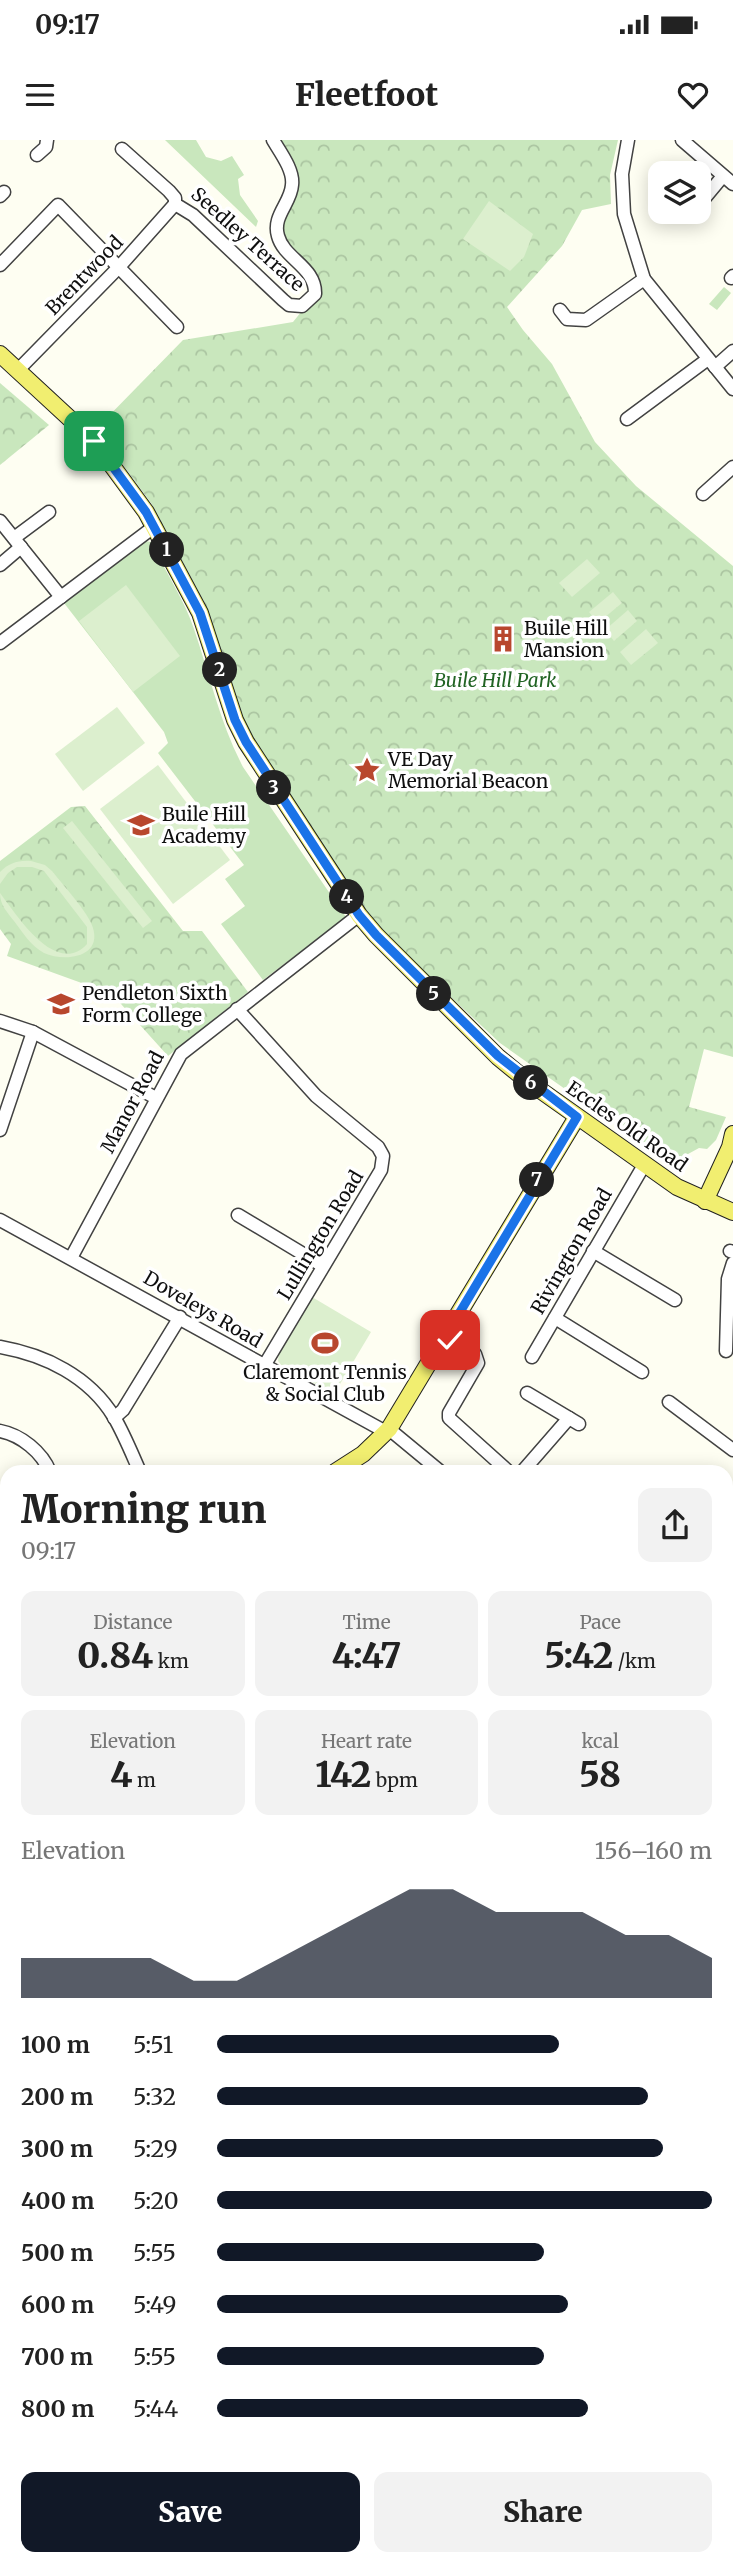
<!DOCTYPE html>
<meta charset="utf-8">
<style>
:root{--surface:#fff;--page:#f2f2f2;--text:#222;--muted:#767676;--accent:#111827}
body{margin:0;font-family:Merriweather,serif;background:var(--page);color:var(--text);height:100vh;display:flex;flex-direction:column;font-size:26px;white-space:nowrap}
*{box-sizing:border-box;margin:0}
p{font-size:23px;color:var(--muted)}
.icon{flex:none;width:38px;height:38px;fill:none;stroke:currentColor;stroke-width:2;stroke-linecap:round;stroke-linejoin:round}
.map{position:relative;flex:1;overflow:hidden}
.sheet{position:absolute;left:0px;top:1325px;width:733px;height:1101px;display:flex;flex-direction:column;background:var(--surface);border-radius:21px 21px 0 0;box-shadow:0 4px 18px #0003}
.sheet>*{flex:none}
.fabs{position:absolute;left:648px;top:21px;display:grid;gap:14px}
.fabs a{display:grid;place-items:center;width:63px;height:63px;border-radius:14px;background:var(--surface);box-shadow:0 4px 18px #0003;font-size:35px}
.pin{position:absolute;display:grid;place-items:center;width:60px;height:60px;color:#fff;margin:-30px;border-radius:14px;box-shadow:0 4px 10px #0006}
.km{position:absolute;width:35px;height:35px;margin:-18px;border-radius:50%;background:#222;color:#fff;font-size:19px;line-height:35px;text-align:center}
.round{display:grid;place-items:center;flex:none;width:74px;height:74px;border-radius:14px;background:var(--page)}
.summary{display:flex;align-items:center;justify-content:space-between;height:119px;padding:0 21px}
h1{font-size:38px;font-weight:800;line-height:52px}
.stats{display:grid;grid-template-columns:repeat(3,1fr);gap:10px;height:119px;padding:7px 21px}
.stats div{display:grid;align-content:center;border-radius:14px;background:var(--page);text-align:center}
.stats b{font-size:35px;font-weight:800}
.stats small{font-size:19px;font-weight:400}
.stats p{font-size:19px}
.chart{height:196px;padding:14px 21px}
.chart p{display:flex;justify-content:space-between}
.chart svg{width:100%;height:126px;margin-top:7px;fill:var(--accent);opacity:.7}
.button{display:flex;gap:14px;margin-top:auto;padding:14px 21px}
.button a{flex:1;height:80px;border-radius:14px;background:var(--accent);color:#fff;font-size:28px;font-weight:800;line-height:80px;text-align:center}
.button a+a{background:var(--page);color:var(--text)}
ul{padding:0 21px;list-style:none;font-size:23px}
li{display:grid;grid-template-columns:112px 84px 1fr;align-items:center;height:52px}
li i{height:18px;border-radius:9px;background:var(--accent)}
.status{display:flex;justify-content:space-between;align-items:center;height:49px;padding:0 35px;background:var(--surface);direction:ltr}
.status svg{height:19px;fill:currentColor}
header{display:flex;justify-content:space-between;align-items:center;height:91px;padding:0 21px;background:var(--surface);font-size:32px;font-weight:800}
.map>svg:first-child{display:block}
.grass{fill:#c9e7bd}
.park{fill:url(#park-crowns)}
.pitch{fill:#dcefce}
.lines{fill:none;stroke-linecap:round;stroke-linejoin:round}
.minor-casing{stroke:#424242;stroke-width:15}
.major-casing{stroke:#202020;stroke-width:18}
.minor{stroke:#fff;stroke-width:12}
.major{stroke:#f1ee70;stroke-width:16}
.route-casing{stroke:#fff;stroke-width:14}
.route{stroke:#1a73e8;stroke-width:9}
.labels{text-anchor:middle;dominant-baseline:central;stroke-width:7;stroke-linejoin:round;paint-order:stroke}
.street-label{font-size:19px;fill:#0f0f0f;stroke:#fff}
.poi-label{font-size:19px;fill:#0f0f0f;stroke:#fff;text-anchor:start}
.park-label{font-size:19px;font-style:italic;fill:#226424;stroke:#fff}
</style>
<div class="status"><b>09:17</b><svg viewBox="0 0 49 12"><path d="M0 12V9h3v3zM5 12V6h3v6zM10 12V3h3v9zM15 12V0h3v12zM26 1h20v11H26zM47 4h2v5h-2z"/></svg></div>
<header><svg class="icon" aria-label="menu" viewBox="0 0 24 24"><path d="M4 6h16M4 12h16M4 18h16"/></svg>Fleetfoot<svg class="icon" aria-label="heart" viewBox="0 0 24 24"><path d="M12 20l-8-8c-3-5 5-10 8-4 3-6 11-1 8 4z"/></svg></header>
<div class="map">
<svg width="733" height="2425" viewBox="0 0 733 2425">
<defs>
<pattern id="park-crowns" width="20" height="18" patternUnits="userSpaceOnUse" patternTransform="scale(1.75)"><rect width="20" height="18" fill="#c9e7bd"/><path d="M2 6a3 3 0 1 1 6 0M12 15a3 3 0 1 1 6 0" fill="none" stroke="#abc5a1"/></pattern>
</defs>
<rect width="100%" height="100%" fill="#fefef2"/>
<g class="grass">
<polygon points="165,0 196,0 206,17 221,21 232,16 244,35 238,39 240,55 258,81 256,87"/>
<polygon points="724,147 731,153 717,170 709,164"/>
<path d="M145 401 151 402C165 431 184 459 194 489 210 536 220 583 243 627L346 777 263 840 221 784 245 766 225 739 244 725 158 613 168 603 164 592 64 463Z"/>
</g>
<g class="park">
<polygon points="277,0 618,0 610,35 611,64 582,70 562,106 507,167 523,190 552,224 595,302 636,346 733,426 733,917 704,909 689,967 726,977 716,1000 707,1009 699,1008 679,1019 643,1004 500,903 378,789 375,781 361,768 249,601 204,462 151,363 96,289 183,200 293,182 318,151 277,104 297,39"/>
<polygon points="0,243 49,285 0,325"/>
<polygon points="85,666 183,791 202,791 248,852 168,916 112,854 7,816 11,804 0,789 0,721 71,667"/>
<polygon points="0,1945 7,1947 7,2024 0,2023"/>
<polygon points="726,2201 733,2206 733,2425 500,2425 507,2418 726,2418"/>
<polygon points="0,2205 7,2213 7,2418 156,2418 162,2425 0,2425"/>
</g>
<g class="pitch">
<polygon points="489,61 533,94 524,117 510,131 463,99"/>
<polygon points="587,419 600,433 572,457 559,443"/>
<polygon points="126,445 180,516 133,552 79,481"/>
<polygon points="613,452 622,463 598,483 589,472"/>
<polygon points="628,470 637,481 614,501 605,490"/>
<polygon points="646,489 658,503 631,525 620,512"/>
<polygon points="117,567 145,603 83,651 55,614"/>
<polygon points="158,625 230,720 173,764 100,669"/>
<polygon points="72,681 152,781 143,788 63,688"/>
<path d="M31 721 45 725 52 731C62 744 89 773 93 788 102 818 64 822 44 813 31 806 23 793 14 781 7 772 0 765 0 753 16 774 56 838 87 804V787L44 731 32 727H17L8 733 0 744V732C9 723 18 720 31 721Z"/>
<polygon points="312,1157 371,1192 334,1254 282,1226 278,1221 279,1212"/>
</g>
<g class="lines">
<g class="minor-casing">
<g id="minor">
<polyline points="628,0 622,34 624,74 644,139 733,249"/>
<polyline points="682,0 733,44"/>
<path d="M122 9 169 51 175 58V64L193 75 283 160 289 165 302 166 315 154C316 127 284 119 278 96 272 76 291 63 292 45 294 30 280 12 273 0"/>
<polyline points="37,15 46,7 47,0"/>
<polyline points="0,56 4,52"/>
<polyline points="698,66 723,36"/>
<polyline points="0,125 58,65 177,187"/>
<polyline points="731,138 733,136"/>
<polyline points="560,170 567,179 586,180 644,139"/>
<polyline points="715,227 733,211"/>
<polyline points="18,230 119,127 175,64"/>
<polyline points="627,279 708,219"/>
<polyline points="703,354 733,327"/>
<polyline points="0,381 61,457"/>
<polyline points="14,398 49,372"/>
<polyline points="0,425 21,407"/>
<polyline points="0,503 155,386"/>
<polyline points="237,869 316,956 378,1007 383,1016 381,1030 264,1226"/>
<polyline points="0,881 33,892 156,958"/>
<polyline points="0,990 33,892"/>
<polyline points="238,1075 323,1126"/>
<polyline points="0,1080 386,1292"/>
<polyline points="593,1111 675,1160"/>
<polyline points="730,1111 733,1112"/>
<polyline points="71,1118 181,914 359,775"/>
<polyline points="555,1178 642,1232"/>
<polyline points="445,1197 475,1214 478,1223 449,1273 449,1278 509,1332"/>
<path d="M0 1207C45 1215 89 1236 114 1277 124 1294 132 1314 140 1332"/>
<polyline points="726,1211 728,1139 733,1123"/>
<polyline points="532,1217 644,1025"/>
<polyline points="527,1253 579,1284"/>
<polyline points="669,1262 733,1310"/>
<polyline points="114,1278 123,1270 180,1177"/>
<polyline points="389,1289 441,1332"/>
<path d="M0 1291C21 1295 42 1312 50 1332"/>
<polyline points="522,1332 569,1278"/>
<polyline points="0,1485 7,1490"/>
<polyline points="726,1541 733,1533"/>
<polyline points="726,1572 733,1577"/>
<polyline points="0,1584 7,1590"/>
<polyline points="726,1657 733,1649"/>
<polyline points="0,1664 7,1656"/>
<polyline points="726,1683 733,1688"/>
<polyline points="0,1691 7,1699"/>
<polyline points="0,1757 5,1775 0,1805"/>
<polyline points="726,1795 733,1800"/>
<polyline points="0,2072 7,2072"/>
<polyline points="0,2085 7,2089"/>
<polyline points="0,2195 7,2203"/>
<polyline points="215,2418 221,2425"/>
<polyline points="321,2425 327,2418"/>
</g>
</g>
<g class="major-casing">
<g id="major">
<polyline points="0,214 94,301 146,372 200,473 235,580 246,602 359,775 376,795 498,917 526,940 677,1047 733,1072"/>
<polyline points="705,1061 730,1007 733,994"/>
<polyline points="335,1332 363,1314 389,1289 577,977"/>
<polyline points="0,1431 7,1428"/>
<polyline points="726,2122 733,2115"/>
<polyline points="424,2425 431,2418"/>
</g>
</g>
<use href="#minor" class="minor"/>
<use href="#major" class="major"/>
</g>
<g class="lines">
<g class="route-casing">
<polyline id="route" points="94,301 146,372 200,473 235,580 246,602 359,775 376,795 498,916 577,977 445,1197 450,1200"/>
</g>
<use href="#route" class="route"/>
</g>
<defs>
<g id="building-bare" transform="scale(2.1)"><path d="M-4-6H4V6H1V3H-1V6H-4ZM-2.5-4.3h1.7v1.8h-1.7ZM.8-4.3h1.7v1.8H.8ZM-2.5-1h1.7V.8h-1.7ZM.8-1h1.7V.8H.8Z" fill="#b8472e" stroke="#fff" stroke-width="2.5" paint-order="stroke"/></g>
<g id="sight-bare" transform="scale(2.1)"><path d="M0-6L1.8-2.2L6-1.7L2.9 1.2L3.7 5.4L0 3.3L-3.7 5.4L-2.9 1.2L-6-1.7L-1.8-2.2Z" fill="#b8472e" stroke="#fff" stroke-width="2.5" paint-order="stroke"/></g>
<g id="school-bare" transform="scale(2.1)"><path d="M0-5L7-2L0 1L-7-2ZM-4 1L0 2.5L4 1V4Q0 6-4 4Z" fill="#b8472e" stroke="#fff" stroke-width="2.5" paint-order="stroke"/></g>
<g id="university-bare" transform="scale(2.1)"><path d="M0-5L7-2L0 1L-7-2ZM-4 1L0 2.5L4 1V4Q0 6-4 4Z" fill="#b8472e" stroke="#fff" stroke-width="2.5" paint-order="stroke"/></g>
<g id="stadium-bare" transform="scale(2.1)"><path d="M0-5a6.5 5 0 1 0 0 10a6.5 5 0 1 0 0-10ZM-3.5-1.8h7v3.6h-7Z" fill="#b8472e" stroke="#fff" stroke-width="2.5" paint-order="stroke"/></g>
</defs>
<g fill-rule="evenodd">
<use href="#building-bare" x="503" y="499"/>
<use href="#sight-bare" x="367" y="630"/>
<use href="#school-bare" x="141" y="685"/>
<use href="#university-bare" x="61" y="864"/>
<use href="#stadium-bare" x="325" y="1203"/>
</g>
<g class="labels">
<g class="street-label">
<text transform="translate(248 99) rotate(42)">Seedley Terrace</text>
<text transform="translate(84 135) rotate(-46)">Brentwood</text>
<text transform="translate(132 962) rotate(-62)">Manor Road</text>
<text transform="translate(627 986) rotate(35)">Eccles Old Road</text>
<text transform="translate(320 1095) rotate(-59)">Lullington Road</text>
<text transform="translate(571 1111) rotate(-60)">Rivington Road</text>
<text transform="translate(203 1169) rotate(30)">Doveleys Road</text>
</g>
<g class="poi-label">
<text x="524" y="488">Buile Hill<tspan x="524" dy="22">Mansion</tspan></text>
<text x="388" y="619">VE Day<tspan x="388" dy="22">Memorial Beacon</tspan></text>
<text x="162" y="674">Buile Hill<tspan x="162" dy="22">Academy</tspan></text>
<text x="82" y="853">Pendleton Sixth<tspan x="82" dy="22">Form College</tspan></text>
<text x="325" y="1232" text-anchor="middle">Claremont Tennis<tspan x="325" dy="22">&amp; Social Club</tspan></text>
</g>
<g class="park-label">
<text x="495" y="540">Buile Hill Park</text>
</g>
</g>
</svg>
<div class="fabs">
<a><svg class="icon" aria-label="layers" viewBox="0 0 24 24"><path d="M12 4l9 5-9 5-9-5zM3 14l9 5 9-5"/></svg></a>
</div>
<div class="pin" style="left:94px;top:301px;background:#1e9e55"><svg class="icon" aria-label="arrive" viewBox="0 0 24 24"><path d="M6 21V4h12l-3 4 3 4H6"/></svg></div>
<div class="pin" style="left:450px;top:1200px;background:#d93025"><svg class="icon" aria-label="check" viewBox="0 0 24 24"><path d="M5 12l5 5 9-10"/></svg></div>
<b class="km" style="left:167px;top:410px">1</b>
<b class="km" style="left:220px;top:530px">2</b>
<b class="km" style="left:274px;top:648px">3</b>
<b class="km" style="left:347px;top:757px">4</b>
<b class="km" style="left:434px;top:854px">5</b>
<b class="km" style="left:531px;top:943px">6</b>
<b class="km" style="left:537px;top:1040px">7</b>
<section class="sheet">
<div class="summary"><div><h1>Morning run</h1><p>09:17</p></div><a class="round"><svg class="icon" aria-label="share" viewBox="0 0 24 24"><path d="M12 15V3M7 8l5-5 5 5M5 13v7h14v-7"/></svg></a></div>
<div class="stats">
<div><p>Distance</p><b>0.84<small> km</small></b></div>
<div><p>Time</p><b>4:47</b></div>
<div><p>Pace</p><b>5:42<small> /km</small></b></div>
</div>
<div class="stats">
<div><p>Elevation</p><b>4<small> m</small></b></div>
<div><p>Heart rate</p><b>142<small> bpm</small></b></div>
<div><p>kcal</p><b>58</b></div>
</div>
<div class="chart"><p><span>Elevation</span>156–160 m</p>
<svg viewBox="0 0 160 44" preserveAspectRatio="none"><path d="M0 44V30L10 30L20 30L30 30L40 38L50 38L60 30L70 22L80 14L90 6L100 6L110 14L120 14L130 14L140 22L150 22L160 30V44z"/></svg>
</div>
<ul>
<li><b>100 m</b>5:51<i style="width:69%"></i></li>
<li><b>200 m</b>5:32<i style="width:87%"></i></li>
<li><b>300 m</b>5:29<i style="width:90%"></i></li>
<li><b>400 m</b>5:20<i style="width:100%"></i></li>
<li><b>500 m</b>5:55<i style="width:66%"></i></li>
<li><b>600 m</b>5:49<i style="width:71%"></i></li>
<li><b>700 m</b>5:55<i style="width:66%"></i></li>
<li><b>800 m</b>5:44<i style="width:75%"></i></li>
</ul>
<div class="button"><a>Save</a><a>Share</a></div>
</section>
</div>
